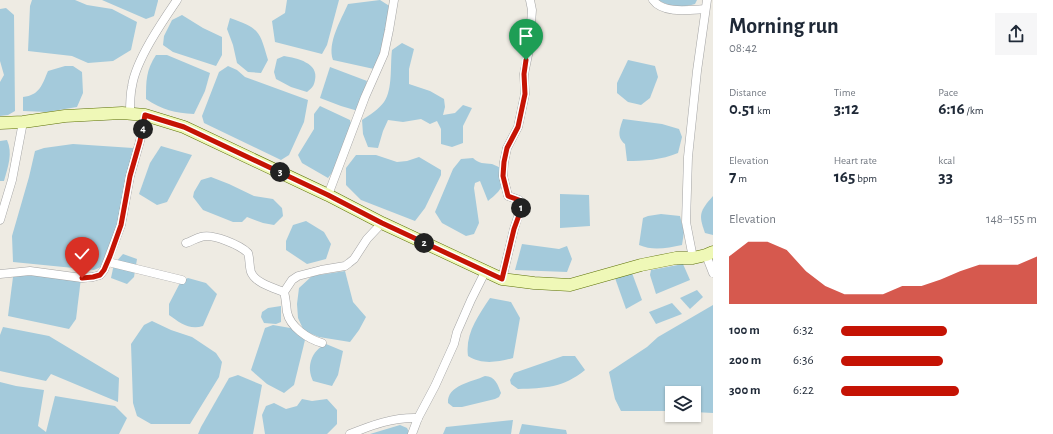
<!DOCTYPE html>
<meta charset="utf-8">
<style>
:root{--surface:#fff;--page:#f6f6f7;--text:#1f2937;--muted:#747a83;--accent:#c51304}
body{margin:0;font-family:"Alegreya Sans",sans-serif;background:var(--page);color:var(--text);height:100vh;display:flex;flex-direction:column;font-size:15px;white-space:nowrap}
*{box-sizing:border-box;margin:0}
p{font-size:13px;color:var(--muted)}
.icon{flex:none;width:22px;height:22px;fill:none;stroke:currentColor;stroke-width:2;stroke-linecap:round;stroke-linejoin:round}
.map{position:relative;flex:1;overflow:hidden}
.drawer{display:flex;flex-direction:column;background:var(--surface);width:340px}
.drawer>*{flex:none}
.fabs{position:absolute;left:665px;top:386px;display:grid;gap:8px}
.fabs a{display:grid;place-items:center;width:36px;height:36px;border-radius:0px;background:var(--surface);box-shadow:0 1px 3px #0004;font-size:20px}
.pin{position:absolute;display:grid;place-items:center;width:34px;height:34px;color:#fff;margin:-41px -17px;border-radius:50% 50% 50% 0;rotate:-45deg;box-shadow:0 0 4px #0007}
.pin .icon{rotate:45deg}
.km{position:absolute;width:20px;height:20px;margin:-10px;border-radius:50%;background:#222;color:#fff;font-size:11px;line-height:20px;text-align:center}
.round{display:grid;place-items:center;flex:none;width:42px;height:42px;border-radius:0px;background:var(--page)}
.head{display:flex;align-items:center;justify-content:space-between;height:68px;padding:0 16px}
h1{font-size:22px;font-weight:700;line-height:30px}
.metrics{display:grid;grid-template-columns:repeat(3,1fr);gap:6px;height:68px;padding:4px 16px}
.metrics div{display:grid;align-content:center}
.metrics b{font-size:17px;font-weight:700}
.metrics small{font-size:11px;font-weight:400}
.metrics p{font-size:11px}
.chart{height:112px;padding:8px 16px}
.chart p{display:flex;justify-content:space-between}
.chart svg{width:100%;height:72px;margin-top:4px;fill:var(--accent);opacity:.7}
ul{padding:0 16px;list-style:none;font-size:13px}
li{display:grid;grid-template-columns:64px 48px 1fr;align-items:center;height:30px}
li i{height:10px;border-radius:5px;background:var(--accent)}
main{display:flex;flex:1;min-height:0}
.map>svg:first-child{display:block}
.water{fill:#a4cadb}
.lines{fill:none;stroke-linecap:round;stroke-linejoin:round}
.street-casing{stroke:#a4a4a4;stroke-width:9}
.secondary-casing{stroke:#5d7107;stroke-width:13}
.street{stroke:#fff;stroke-width:8}
.secondary{stroke:#eff8b7;stroke-width:12}
.route-casing{stroke:#fff;stroke-width:8}
.route{stroke:#c51304;stroke-width:5}
</style>
<main>
<div class="map">
<svg width="713" height="434" viewBox="0 0 713 434">
<rect width="100%" height="100%" fill="#eeebe3"/>
<g class="water">
<polygon points="32,0 75,0 87,5 112,9 137,22 131,50 113,61 88,63 72,56 28,51 30,6"/>
<polygon points="102,0 158,0 158,1 154,16 146,19"/>
<polygon points="287,0 339,0 327,45 322,54 275,42 272,21 285,13"/>
<path d="M380 0 391 7 381 57 374 69 333 60C327 43 341 20 348 4Z"/>
<path d="M658 0H697L695 4C682 8 669 7 658 0Z"/>
<polygon points="6,8 14,15 15,111 8,115 0,116 0,82 4,75 0,61 0,9"/>
<polygon points="182,15 203,28 222,37 222,55 216,66 173,52 163,45 164,36 172,20"/>
<path d="M230 18C260 29 259 30 268 60L261 73 248 72 237 63 233 45 227 29Z"/>
<path d="M402 43 414 49 409 69V84L430 91 444 99 445 107 443 115 455 113 463 105 472 108 463 126V143L452 147 441 144V129L437 121 430 124 421 119 403 122 388 120 383 131 378 148 368 147 363 134 362 120C370 115 379 109 384 102 393 89 390 65 392 50Z"/>
<path d="M156 55H167L210 73 205 91 194 114C175 113 162 110 146 99 146 81 146 70 156 55Z"/>
<path d="M284 56C297 58 319 63 315 80 314 86 312 88 307 92L291 87 276 79 274 72 277 59Z"/>
<polygon points="628,60 655,66 658,77 650,98 641,105 628,102 617,93 617,83"/>
<path d="M65 66H73L82 72 83 93 77 107 47 112 23 111V97C40 95 42 85 48 71Z"/>
<polygon points="228,66 237,70 245,77 308,100 304,122 289,155 281,160 204,123 202,116 219,72"/>
<polygon points="330,67 367,81 358,111 341,106 320,98"/>
<polygon points="320,106 350,120 352,128 337,166 328,178 302,163 298,155 314,129 314,114"/>
<path d="M623 119 662 124 679 129 682 137 678 153C662 160 643 161 627 161L625 144C616 137 620 128 623 119Z"/>
<path d="M7 140C13 153 8 167 4 181H0V141Z"/>
<polygon points="73,144 133,148 137,166 114,243 101,267 94,270 13,262 12,236 29,177 35,151 44,148"/>
<polygon points="161,146 192,155 167,202 157,205 139,194 150,163"/>
<polygon points="356,155 376,155 397,162 407,161 419,157 441,170 441,175 425,208 415,221 361,200 346,185 346,168"/>
<path d="M473 158C479 164 484 163 492 164 495 165 498 167 501 168 504 186 503 189 488 201L480 181 475 183 474 188 479 223 474 234 466 236 442 223 435 212 453 169 461 159Z"/>
<polygon points="211,177 229,184 254,196 273,199 282,208 283,216 274,225 263,223 247,217 242,222 233,222 203,210 193,197 194,192 201,180"/>
<polygon points="560,194 589,195 590,226 560,228"/>
<path d="M713 196V235L705 233C698 214 700 211 713 196Z"/>
<path d="M661 214 680 216 684 232 682 245C667 248 653 251 639 245L643 218 648 216Z"/>
<polygon points="306,221 324,232 331,244 326,259 307,264 286,250 286,241 293,225"/>
<polygon points="522,244 559,249 567,246 572,259 567,272 515,270"/>
<polygon points="123,254 137,259 134,277 127,284 111,278 114,264"/>
<polygon points="683,264 690,280 656,294 650,275 651,270"/>
<polygon points="345,271 353,302 366,317 359,330 350,342 319,337 304,331 298,318 297,304 299,288 312,276"/>
<polygon points="27,272 81,278 76,319 69,329 8,316 13,277"/>
<polygon points="632,273 642,300 626,309 615,278"/>
<path d="M188 278 206 283 217 294 203 326C189 330 180 323 169 315V304L181 281Z"/>
<polygon points="697,290 703,297 690,309 680,298"/>
<path d="M490 298 511 302 520 318 513 358C498 362 482 365 468 356 465 334 478 316 490 298Z"/>
<polygon points="672,303 682,314 656,324 649,312"/>
<polygon points="713,305 713,413 694,412 694,393 672,393 672,411 621,411 615,399 609,372 647,347 658,337"/>
<polygon points="281,306 281,322 276,324 264,323 261,317 262,312 268,308"/>
<polygon points="152,321 171,330 192,337 216,353 222,362 219,377 190,424 151,424 137,416 133,403 131,344 144,325"/>
<polygon points="273,325 296,329 305,340 294,385 284,393 267,384 251,370 265,328"/>
<polygon points="3,327 49,336 119,378 118,402 51,374 46,381 0,371 0,335"/>
<path d="M326 344 343 351 338 375 332 386 313 381C306 367 311 351 326 344Z"/>
<path d="M563 356H575L585 370C563 388 545 388 518 389L511 384 510 380 514 373Z"/>
<polygon points="238,375 262,385 253,434 198,434 201,427 229,378"/>
<path d="M485 376C495 376 498 385 501 393L499 397 495 399 462 407H453L448 403C447 385 472 382 485 376Z"/>
<polygon points="0,382 16,386 44,390 38,426 46,432 55,396 115,406 127,418 119,434 0,434"/>
<polygon points="302,399 312,401 327,399 337,410 337,424 327,434 265,434 262,415 266,406 274,403 286,409 297,406"/>
<polygon points="513,420 511,434 443,434 446,427"/>
<polygon points="522,424 566,430 567,434 519,434"/>
<polygon points="400,425 407,428 409,432 408,434 370,434"/>
</g>
<g class="lines">
<g class="street-casing">
<g id="street">
<path d="M653 0C663 14 689 10 705 9"/>
<path d="M130 114C130 105 130 95 132 86 136 60 162 22 177 0"/>
<polyline points="328,195 365,97 384,54 389,30 394,0"/>
<polyline points="0,220 12,180 23,122"/>
<path d="M186 243C192 241 196 238 201 237 212 233 240 245 248 253 250 259 249 266 251 272 255 283 274 288 284 292"/>
<polyline points="706,255 713,273"/>
<polyline points="693,258 686,222 688,157 697,71 707,0"/>
<polyline points="108,262 182,280"/>
<polyline points="0,274 30,271 82,278 93,277 100,275 104,270 121,225 130,176 140,141 145,115"/>
<polyline points="502,279 514,229 521,207 521,203 519,200 508,196 503,176 504,162 507,148 518,127 525,94 524,74 529,50 532,10 530,0"/>
<path d="M322 343C308 339 290 327 287 312 286 305 286 299 284 292L292 280 298 276 321 270 345 266 349 263 354 259 367 239 382 223"/>
<path d="M350 434C372 425 394 417 418 418"/>
<polyline points="412,434 418,418 435,386 454,344 457,332 471,300 485,272"/>
</g>
</g>
<g class="secondary-casing">
<polyline id="secondary" points="0,123 23,122 65,116 122,113 145,115 184,127 328,195 382,223 502,279 534,283 570,285 641,265 676,258 693,258 706,255 713,252"/>
</g>
<use href="#street" class="street"/>
<use href="#secondary" class="secondary"/>
</g>
<g class="lines">
<g class="route-casing">
<polyline id="route" points="82,278 93,277 100,275 104,270 110,256 121,225 130,176 140,141 145,115 184,127 328,195 382,223 502,279 514,229 522,207 521,203 519,200 508,196 503,176 504,162 507,148 518,127 525,94 524,74 526,60"/>
</g>
<use href="#route" class="route"/>
</g>
</svg>
<div class="fabs">
<a><svg class="icon" aria-label="layers" viewBox="0 0 24 24"><path d="M12 4l9 5-9 5-9-5zM3 14l9 5 9-5"/></svg></a>
</div>
<div class="pin" style="left:526px;top:60px;background:#1e9e55"><svg class="icon" aria-label="arrive" viewBox="0 0 24 24"><path d="M6 21V4h12l-3 4 3 4H6"/></svg></div>
<div class="pin" style="left:82px;top:278px;background:#d93025"><svg class="icon" aria-label="check" viewBox="0 0 24 24"><path d="M5 12l5 5 9-10"/></svg></div>
<b class="km" style="left:521px;top:208px">1</b>
<b class="km" style="left:424px;top:243px">2</b>
<b class="km" style="left:280px;top:172px">3</b>
<b class="km" style="left:143px;top:129px">4</b>
</div>
<section class="drawer">
<div class="head"><div><h1>Morning run</h1><p>08:42</p></div><a class="round"><svg class="icon" aria-label="share" viewBox="0 0 24 24"><path d="M12 15V3M7 8l5-5 5 5M5 13v7h14v-7"/></svg></a></div>
<div class="metrics">
<div><p>Distance</p><b>0.51<small> km</small></b></div>
<div><p>Time</p><b>3:12</b></div>
<div><p>Pace</p><b>6:16<small> /km</small></b></div>
</div>
<div class="metrics">
<div><p>Elevation</p><b>7<small> m</small></b></div>
<div><p>Heart rate</p><b>165<small> bpm</small></b></div>
<div><p>kcal</p><b>33</b></div>
</div>
<div class="chart"><p><span>Elevation</span>148–155 m</p>
<svg viewBox="0 0 160 44" preserveAspectRatio="none"><path d="M0 44V15L10 6L20 6L30 11L40 24L50 33L60 38L70 38L80 38L90 33L100 33L110 29L120 24L130 20L140 20L150 20L160 15V44z"/></svg>
</div>
<ul>
<li><b>100 m</b>6:32<i style="width:54%"></i></li>
<li><b>200 m</b>6:36<i style="width:52%"></i></li>
<li><b>300 m</b>6:22<i style="width:60%"></i></li>
</ul>
</section>
</main>
